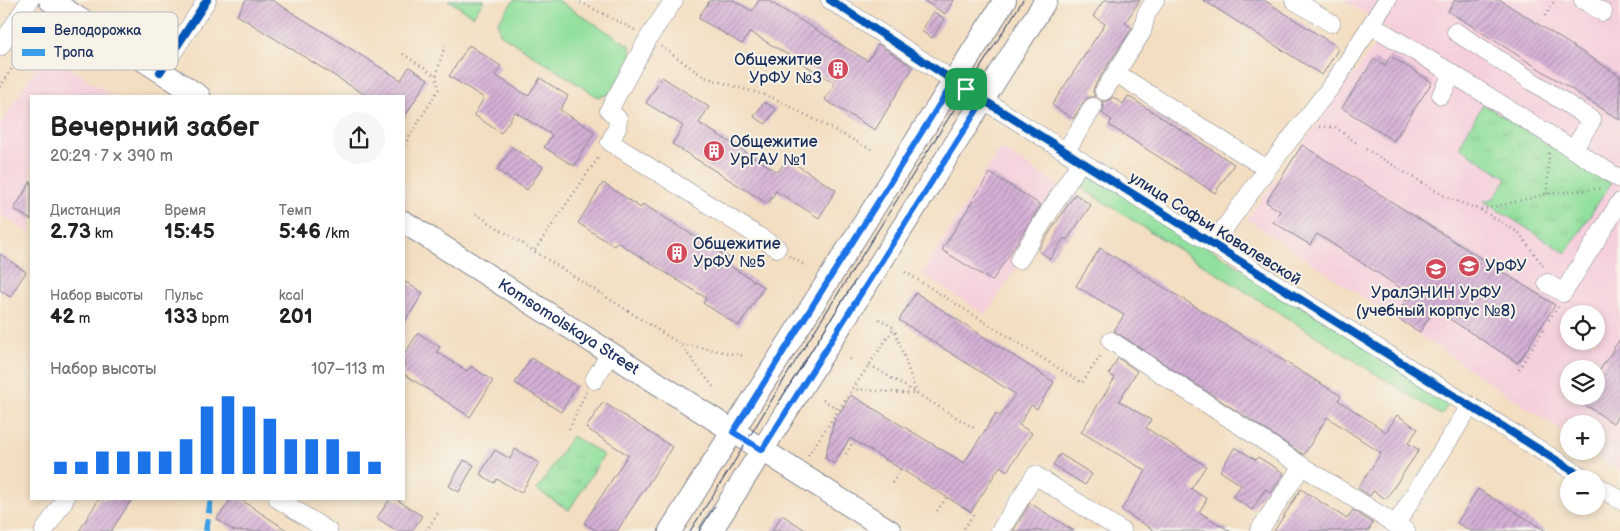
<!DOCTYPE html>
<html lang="ru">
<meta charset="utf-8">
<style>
:root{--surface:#fff;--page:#f6f6f6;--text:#222;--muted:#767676;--accent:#1a73e8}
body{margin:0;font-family:"Balsamiq Sans",sans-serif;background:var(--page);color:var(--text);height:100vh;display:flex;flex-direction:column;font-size:19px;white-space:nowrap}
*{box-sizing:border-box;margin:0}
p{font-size:16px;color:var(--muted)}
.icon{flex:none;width:28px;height:28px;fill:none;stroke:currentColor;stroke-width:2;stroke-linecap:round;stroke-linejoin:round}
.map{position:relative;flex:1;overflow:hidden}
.side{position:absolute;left:30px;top:95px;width:375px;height:405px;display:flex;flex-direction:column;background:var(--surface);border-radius:0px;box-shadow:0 2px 8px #0003}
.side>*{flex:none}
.fabs{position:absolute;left:1560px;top:305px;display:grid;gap:10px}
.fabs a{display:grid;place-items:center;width:45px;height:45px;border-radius:50%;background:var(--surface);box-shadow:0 2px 8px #0003;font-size:25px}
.pin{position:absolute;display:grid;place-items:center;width:42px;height:42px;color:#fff;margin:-21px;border-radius:10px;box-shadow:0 2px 8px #0006}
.round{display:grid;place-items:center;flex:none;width:52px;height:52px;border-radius:26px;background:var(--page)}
.head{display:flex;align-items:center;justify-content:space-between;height:85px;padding:0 20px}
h1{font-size:28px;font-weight:700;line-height:38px}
.stats{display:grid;grid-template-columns:repeat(3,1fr);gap:8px;height:85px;padding:5px 20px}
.stats div{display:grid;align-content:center}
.stats b{font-size:21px;font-weight:700}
.stats small{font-size:14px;font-weight:400}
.stats p{font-size:14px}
.chart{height:140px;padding:10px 20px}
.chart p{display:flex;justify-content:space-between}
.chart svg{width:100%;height:90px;margin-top:5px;stroke:var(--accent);stroke-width:6}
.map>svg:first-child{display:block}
.built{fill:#f5cfdb;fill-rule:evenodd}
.green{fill:#92e09d;stroke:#56887e}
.park{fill:url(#park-tufts);stroke:#56887e}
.building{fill:url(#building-hatch)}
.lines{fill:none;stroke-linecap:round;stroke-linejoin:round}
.minor-casing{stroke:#878690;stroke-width:19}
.major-casing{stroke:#878690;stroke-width:24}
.path{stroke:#878690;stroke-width:2.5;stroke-dasharray:1 4;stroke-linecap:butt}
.minor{stroke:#fff;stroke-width:18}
.major{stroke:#fff;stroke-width:22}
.tram{stroke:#1b2f5e;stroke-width:1}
.quiet{stroke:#3b9de6;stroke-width:6;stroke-dasharray:12 6;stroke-linecap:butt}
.cycleway-casing{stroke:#f7f3e8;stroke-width:11}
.cycleway{stroke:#0057b8;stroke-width:8}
.route-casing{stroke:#fff;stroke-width:10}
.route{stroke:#1a73e8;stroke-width:6}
.labels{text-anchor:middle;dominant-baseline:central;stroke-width:4;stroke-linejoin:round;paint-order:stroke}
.poi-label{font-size:16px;fill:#1b2f5e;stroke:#f7f3e8;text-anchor:start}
.street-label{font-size:16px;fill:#1b2f5e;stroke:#f7f3e8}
.key{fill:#f7f3e8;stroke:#b5b8bf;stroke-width:1}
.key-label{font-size:14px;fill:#1b2f5e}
</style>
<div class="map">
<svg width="1620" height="531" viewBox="0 0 1620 531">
<defs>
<pattern id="park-tufts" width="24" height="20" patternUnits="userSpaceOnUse" patternTransform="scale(1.25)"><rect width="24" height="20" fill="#92e09d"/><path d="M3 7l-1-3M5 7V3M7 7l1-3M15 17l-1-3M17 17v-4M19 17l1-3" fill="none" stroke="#7dc08a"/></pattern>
<pattern id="building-hatch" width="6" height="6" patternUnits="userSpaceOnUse" patternTransform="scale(1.25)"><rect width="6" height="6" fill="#d5b0d5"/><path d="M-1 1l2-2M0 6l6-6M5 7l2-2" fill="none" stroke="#ac90b0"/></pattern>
</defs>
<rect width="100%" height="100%" fill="#f7f3e8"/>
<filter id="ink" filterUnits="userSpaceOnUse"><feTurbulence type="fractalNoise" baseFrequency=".02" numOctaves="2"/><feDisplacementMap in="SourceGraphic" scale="10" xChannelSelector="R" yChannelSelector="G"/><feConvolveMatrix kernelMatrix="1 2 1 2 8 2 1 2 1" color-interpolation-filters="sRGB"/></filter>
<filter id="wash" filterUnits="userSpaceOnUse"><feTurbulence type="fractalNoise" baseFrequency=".0096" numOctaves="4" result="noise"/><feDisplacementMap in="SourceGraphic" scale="20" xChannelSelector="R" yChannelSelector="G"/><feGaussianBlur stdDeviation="1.12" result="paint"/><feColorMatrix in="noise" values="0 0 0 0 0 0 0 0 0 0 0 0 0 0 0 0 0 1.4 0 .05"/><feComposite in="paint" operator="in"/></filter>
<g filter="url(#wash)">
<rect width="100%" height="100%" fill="#f3dec1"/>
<g class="built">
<path d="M1343 0H1620V471L1591 451H1596V424H1569V436L1247 219 1388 28ZM1569 314H1596V341H1569ZM1569 369H1596V396H1569Z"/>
<polygon points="45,53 114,96 31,96 31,234 0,214 0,125"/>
<polygon points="1000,148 1066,190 986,315 922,274"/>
</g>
<g class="green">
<polygon points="514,0 557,0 630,46 633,59 609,94 598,97 500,34 498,22"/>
<polygon points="1084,169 1451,401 1441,415 1075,184"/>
</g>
<g class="park">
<polygon points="448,0 484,0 473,16"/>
<polygon points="1483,104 1611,183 1566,253 1484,201 1494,198 1507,178 1459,147"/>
<polygon points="572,436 604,455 569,510 537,490"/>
</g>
<g id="blocks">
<g class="building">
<polygon points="246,0 272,0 401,80 409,67 428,79 404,118 404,96 367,96 237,15"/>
<polygon points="710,0 733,0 752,11 759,0 767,0 868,61 878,44 913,67 875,130 825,100 835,83 750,32 742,44 698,18"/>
<polygon points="923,0 954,0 945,14"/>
<polygon points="1104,0 1140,0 1125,23 1132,28 1095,85 1093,91 1095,97 1088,97 1084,101 1073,119 1052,105 1105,24 1093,16"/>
<polygon points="1203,0 1264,0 1339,48 1322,75"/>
<polygon points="1455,0 1500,0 1620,76 1620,120 1448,11"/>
<polygon points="934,12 945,19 932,38 921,31"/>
<polygon points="469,45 501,66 495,75 528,96 540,78 568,96 560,110 595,132 574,166 544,147 552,135 515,112 501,133 474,115 484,98 449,76"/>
<polygon points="1390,56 1432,82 1394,141 1342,108 1374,59 1385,65"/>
<polygon points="662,77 709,107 699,123 778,172 787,159 836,190 819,218 776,191 768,204 672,144 683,126 646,103"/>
<polygon points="1128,96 1234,164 1215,193 1109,125 1112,120 1102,113 1104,107 1102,101 1108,101 1113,97 1123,104"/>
<polygon points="764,102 776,109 766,124 754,117"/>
<polygon points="1302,145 1555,305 1518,363 1434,309 1420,332 1395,317 1410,294 1317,234 1310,245 1273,222 1280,211 1266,202"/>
<polygon points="512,147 543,167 527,190 497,170"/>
<polygon points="990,173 1041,205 992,281 942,250"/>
<polygon points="31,181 31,220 14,209"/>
<polygon points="603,183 641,208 643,204 731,259 727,264 764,287 739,326 703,303 706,298 617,242 614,246 578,223"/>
<polygon points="1075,194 1091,205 1067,240 1064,238 1050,259 1038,250"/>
<polygon points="1100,248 1341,396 1338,400 1386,432 1397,415 1418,429 1408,443 1419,450 1386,499 1373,491 1370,496 1358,488 1381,453 1327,417 1304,455 1114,331 1124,315 1076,286"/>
<polygon points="0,254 26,272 10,297 0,290"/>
<polygon points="404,281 423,293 404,323"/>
<polygon points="916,293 1054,382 1037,409 1031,405 1019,425 1032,433 1007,471 1000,466 971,512 850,438 834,464 825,458 834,421 851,395 964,463 996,413 1000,416 1015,394 899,320"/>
<polygon points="418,333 440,347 437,352 467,371 471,366 493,381 470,417 404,374 404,355"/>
<polygon points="1620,339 1620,412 1613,423 1572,396 1596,396 1596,376"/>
<polygon points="531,358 577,386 561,412 515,383"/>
<polygon points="1118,358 1137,371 1119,401 1151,420 1146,428 1206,466 1191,489 1207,499 1199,512 1230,531 1155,531 1121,510 1146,471 1081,432 1115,378 1109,374"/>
<polygon points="603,402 672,447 617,531 597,531 584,523 628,455 586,428"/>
<polygon points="1235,447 1256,460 1258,457 1284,473 1271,493 1265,489 1252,510 1233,497 1241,485 1220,471"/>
<polygon points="515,449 539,463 521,493 497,479 494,483 480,474 495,450 510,459"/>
<polygon points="1060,454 1092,474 1085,485 1053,465"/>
<polygon points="464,460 474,465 459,492 449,486"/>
<polygon points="1301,489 1347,519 1353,510 1373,523 1368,531 1274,531"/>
<polygon points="1478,489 1546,531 1471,531 1457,523"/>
<polygon points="99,499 132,499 111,531 79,531"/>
<polygon points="231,499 240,499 288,531 234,531 217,519"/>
<polygon points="390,499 396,499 422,516 412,531 397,531 377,518"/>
<polygon points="1030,503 1074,531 1013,531"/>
<polygon points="782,515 807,531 772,531"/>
</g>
</g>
</g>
<g filter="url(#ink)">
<use href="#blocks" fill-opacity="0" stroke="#878690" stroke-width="1"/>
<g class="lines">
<g class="minor-casing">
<g id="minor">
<polyline points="674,0 649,37 609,110 618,119 617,128 610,142 777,248"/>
<polyline points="830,0 966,89 1586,479"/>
<polyline points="1294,0 1331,23"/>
<polyline points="1583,0 1603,12"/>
<polyline points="1371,25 1453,74 1620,179"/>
<polyline points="1456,32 1592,120 1573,150"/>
<polyline points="0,47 30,0"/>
<polyline points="160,72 207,0"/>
<polyline points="1116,73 1267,169"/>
<polyline points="1104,91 1142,32 1146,15 1155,0"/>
<polyline points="1441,95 1453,74"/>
<polyline points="1066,151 1093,107"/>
<polyline points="1213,244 1267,169 1333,84 1387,0"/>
<polyline points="1019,260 1081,161"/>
<polyline points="1547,283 1563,293 1620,202"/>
<polyline points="1111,341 1302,466 1406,531"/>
<polyline points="594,380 610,354"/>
<polyline points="1596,485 1620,500"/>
<polyline points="278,499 328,531"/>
<polyline points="1396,524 1470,406"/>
<polyline points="44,531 65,499"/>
<polyline points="1000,531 1035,475 1122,531"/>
<polyline points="1259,531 1302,466"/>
</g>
</g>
<g class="major-casing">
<g id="major">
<polyline points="50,0 199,96"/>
<path id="s1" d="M404 222 890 531"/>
<polyline points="670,531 1005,0"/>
<polyline points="711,531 1046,0"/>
</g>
</g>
<g class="path">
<polyline points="576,0 635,30"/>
<polyline points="1545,16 1555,0"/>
<polyline points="661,46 704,77 774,98 874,151"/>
<polyline points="403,54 436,76"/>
<polyline points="0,87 39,25"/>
<polyline points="1320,127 1335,127 1358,144"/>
<polyline points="404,145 439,89 436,76 446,42"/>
<polyline points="1366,149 1446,197 1481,210 1519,233 1544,267"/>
<polyline points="1547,194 1549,153"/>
<polyline points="1481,210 1547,194 1603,188"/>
<polyline points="476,214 680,344 714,388"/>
<polyline points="535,250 600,155"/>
<polyline points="789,256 803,264"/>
<polyline points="905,272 1082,383 1101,355"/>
<polyline points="1549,320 1558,307"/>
<polyline points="682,344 744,356"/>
<polyline points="849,359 853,361"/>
<polyline points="870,365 974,428"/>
<polyline points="1519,369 1545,327"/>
<polyline points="852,389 917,394 894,328"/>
<polyline points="823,400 838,409"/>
<polyline points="569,429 586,392"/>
<polyline points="846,454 854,440"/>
<polyline points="808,455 894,328 876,317"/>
<polyline points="892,483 901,469"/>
<polyline points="937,511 947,497"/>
<polyline points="964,528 974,514"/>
<polyline points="426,531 438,513"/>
</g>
<use href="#minor" class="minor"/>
<use href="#major" class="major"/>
<g class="tram">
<polyline points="778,404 855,281"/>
<polyline points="690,531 731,467 793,365 1023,0"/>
<polyline points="699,531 715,506"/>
</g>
<polyline class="quiet" points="206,531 211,499"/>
<g class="cycleway-casing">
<g id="cycleway">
<polyline points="830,0 966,89 1586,479"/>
<polyline points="160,72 207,0"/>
</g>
</g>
<use href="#cycleway" class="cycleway"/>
</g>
</g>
<g class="lines" filter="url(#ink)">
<g class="route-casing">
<polygon id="route" points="954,81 984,99 762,450 733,432"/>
</g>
<use href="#route" class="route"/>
</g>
<defs>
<g id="building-disc" transform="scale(1.125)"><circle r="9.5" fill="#d1495b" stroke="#f7f3e8"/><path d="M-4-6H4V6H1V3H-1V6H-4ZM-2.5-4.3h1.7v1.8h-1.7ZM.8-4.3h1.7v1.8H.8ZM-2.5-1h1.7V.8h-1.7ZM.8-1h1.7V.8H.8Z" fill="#fff"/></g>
<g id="university-disc" transform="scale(1.125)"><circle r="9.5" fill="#d1495b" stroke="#f7f3e8"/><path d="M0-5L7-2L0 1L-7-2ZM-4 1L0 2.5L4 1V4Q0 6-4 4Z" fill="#fff"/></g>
</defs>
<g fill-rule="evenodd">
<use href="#building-disc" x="838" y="69"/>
<use href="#building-disc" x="714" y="151"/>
<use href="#building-disc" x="677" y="253"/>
<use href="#university-disc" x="1469" y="266"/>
<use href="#university-disc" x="1436" y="269"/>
</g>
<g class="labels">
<g class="poi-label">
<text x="822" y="60" text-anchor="end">Общежитие<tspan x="822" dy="18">УрФУ №3</tspan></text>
<text x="730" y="142">Общежитие<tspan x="730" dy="18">УрГАУ №1</tspan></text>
<text x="693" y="244">Общежитие<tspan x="693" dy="18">УрФУ №5</tspan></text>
<text x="1485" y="266">УрФУ</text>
<text x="1436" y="293" text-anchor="middle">УралЭНИН УрФУ<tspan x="1436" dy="18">(учебный корпус №8)</tspan></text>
</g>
<g class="street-label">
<text transform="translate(1215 229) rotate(32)">улица Софьи Ковалевской</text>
<text stroke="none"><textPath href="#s1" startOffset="195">Komsomolskaya Street</textPath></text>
</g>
</g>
<rect x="12" y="12" width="166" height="58" rx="8" class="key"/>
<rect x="22" y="27" width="23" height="6" fill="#0057b8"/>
<rect x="22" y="49" width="23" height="7" fill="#3b9de6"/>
<g class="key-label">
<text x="54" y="35">Велодорожка</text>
<text x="54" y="57">Тропа</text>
</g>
</svg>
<div class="fabs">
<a><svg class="icon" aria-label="locate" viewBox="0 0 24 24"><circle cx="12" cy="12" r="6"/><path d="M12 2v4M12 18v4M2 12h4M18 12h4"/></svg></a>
<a><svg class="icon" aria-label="layers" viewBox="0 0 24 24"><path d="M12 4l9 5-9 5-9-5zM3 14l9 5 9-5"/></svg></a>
<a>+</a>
<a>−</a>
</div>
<div class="pin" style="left:966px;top:89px;background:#1e9e55"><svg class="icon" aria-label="arrive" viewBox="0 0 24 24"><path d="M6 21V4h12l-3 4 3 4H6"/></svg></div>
<section class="side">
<div class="head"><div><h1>Вечерний забег</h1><p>20:29 · 7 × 390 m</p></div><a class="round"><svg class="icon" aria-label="share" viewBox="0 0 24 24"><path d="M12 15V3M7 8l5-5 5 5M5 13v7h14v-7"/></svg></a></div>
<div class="stats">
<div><p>Дистанция</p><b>2.73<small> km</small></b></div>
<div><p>Время</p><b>15:45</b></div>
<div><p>Темп</p><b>5:46<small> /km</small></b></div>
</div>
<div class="stats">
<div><p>Набор высоты</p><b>42<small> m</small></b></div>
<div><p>Пульс</p><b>133<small> bpm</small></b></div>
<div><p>kcal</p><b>201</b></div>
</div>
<div class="chart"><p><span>Набор высоты</span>107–113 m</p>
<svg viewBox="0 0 160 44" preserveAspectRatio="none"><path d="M5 44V38M15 44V38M25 44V33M35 44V33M45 44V33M55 44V33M65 44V27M75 44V11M85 44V6M95 44V11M105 44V17M115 44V27M125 44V27M135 44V27M145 44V33M155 44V38"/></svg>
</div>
</section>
</div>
